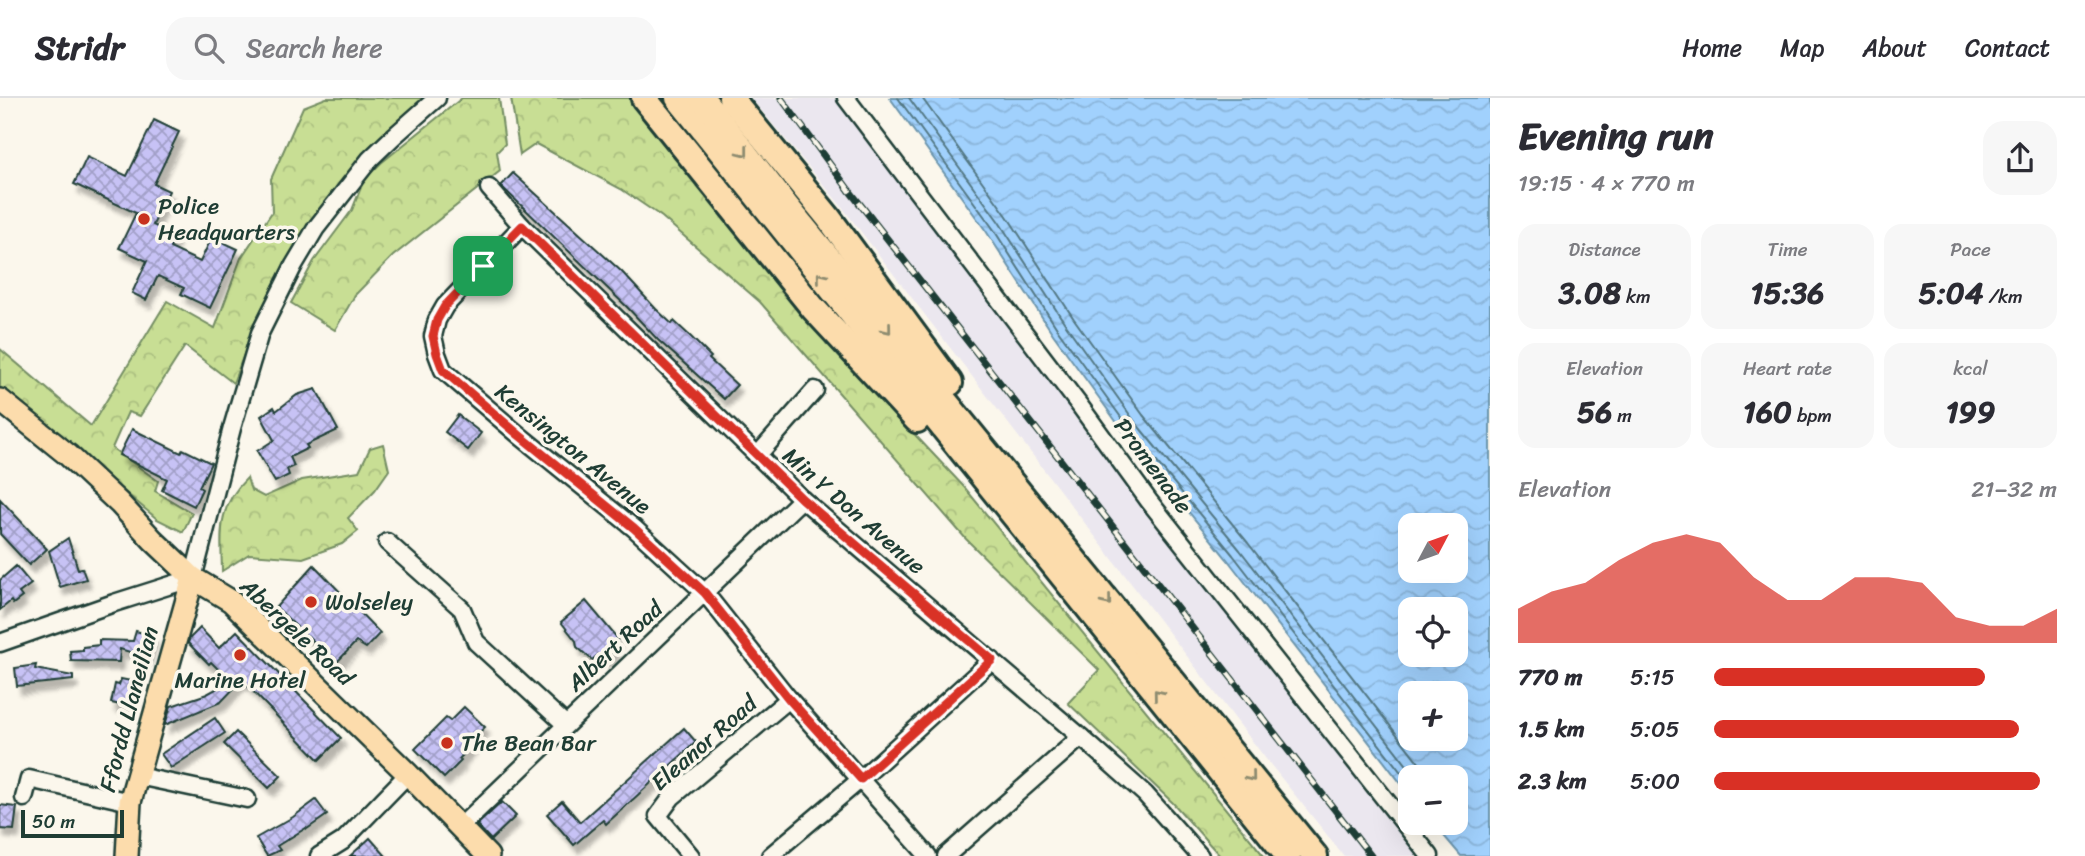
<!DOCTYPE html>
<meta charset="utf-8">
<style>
:root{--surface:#fff;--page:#f7f7f7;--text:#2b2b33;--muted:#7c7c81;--line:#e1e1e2;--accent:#d93025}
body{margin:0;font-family:Sriracha,sans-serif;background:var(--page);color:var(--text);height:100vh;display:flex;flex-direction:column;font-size:26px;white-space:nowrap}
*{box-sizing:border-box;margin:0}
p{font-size:23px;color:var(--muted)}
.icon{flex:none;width:38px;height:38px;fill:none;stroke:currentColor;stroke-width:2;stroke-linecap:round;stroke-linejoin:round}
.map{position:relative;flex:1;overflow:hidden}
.side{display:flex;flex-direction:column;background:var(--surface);width:595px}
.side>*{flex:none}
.needle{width:46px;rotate:49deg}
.fabs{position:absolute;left:1398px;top:415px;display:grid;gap:14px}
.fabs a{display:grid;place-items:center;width:70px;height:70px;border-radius:14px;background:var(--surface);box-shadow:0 7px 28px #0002;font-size:35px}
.scale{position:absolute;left:21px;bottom:18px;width:103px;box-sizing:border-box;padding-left:7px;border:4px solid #1f3d34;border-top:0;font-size:19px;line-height:24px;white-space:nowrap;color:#1f3d34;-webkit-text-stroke:5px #fbf7ec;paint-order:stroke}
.pin{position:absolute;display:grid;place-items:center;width:60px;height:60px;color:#fff;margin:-30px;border-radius:14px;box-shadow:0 4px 10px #0006}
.round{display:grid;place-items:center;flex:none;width:74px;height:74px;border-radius:21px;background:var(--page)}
.headline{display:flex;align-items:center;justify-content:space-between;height:119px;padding:0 28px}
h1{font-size:38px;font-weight:800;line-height:52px}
.metrics{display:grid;grid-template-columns:repeat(3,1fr);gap:10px;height:119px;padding:7px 28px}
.metrics div{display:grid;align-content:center;border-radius:18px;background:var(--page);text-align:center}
.metrics b{font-size:30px;font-weight:800}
.metrics small{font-size:19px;font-weight:400}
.metrics p{font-size:19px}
.chart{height:196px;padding:14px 28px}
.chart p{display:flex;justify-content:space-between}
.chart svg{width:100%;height:126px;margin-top:7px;fill:var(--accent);opacity:.7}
ul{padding:0 28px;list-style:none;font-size:23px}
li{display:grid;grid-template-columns:112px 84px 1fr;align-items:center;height:52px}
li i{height:18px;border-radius:9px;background:var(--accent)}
header{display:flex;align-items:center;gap:42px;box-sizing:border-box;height:98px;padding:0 35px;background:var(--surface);border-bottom:2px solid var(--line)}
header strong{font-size:33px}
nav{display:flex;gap:38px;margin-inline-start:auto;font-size:24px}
.search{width:490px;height:63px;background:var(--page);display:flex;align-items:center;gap:18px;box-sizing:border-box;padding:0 24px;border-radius:21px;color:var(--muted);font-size:26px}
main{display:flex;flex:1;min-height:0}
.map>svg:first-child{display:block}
.built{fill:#ebe7ef}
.forest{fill:url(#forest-crowns);stroke:#748e64;stroke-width:2}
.water{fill:url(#water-waves);stroke:#6d96ad;stroke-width:2;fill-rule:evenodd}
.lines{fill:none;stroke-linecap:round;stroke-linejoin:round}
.shore{stroke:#537884;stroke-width:2}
.building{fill:url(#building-cross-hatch);stroke:#1f3d34;stroke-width:2;filter:url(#shadow)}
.minor-casing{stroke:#1f3d34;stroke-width:21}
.major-casing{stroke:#1f3d34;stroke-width:26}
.highway-casing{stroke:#1f3d34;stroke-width:30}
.minor{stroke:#fbf7ec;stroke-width:16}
.major{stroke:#fcdcac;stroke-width:21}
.highway{stroke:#fcdcac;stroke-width:24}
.rail-casing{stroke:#1f3d34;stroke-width:7}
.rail{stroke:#fbf7ec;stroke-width:4.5;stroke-dasharray:13;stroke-linecap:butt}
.oneway{stroke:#8e8c70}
.route-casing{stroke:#fff;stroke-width:14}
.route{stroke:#d93025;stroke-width:9}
.poi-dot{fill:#c8321e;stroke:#fbf7ec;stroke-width:2.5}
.labels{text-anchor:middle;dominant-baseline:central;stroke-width:7;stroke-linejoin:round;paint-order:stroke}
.poi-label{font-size:23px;fill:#1f3d34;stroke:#fbf7ec;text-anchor:start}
.street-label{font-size:23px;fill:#1f3d34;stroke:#fbf7ec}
</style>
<header>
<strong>Stridr</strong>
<div class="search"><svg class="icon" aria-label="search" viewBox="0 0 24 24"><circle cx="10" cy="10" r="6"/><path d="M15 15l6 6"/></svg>Search here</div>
<nav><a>Home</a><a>Map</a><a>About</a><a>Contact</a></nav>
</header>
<main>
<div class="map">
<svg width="1490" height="758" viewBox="0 0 1490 758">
<defs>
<pattern id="forest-crowns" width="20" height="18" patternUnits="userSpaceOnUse" patternTransform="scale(1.75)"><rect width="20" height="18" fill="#c8de94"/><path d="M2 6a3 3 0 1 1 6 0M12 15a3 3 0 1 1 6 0" fill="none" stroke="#abbf80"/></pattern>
<pattern id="water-waves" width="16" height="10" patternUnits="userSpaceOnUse" patternTransform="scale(1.75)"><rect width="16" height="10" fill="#a1d1fd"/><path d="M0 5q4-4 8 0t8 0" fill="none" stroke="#8ab4d9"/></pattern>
<pattern id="building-cross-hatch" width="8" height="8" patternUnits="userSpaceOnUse" patternTransform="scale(1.75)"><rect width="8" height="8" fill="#c7c2f5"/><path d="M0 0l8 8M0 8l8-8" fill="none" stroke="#a19fc7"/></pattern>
<filter id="shadow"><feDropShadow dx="4.5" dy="8" stdDeviation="2" flood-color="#0004"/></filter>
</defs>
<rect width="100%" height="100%" fill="#fbf7ec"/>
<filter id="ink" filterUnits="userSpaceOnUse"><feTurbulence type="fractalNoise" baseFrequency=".0143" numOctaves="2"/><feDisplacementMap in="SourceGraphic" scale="14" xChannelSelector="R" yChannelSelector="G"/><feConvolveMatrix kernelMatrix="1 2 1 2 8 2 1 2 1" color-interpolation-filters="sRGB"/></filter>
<g filter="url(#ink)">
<polygon class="built" points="751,0 837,0 978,191 1424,758 1344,758 1266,661 842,109"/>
<g class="forest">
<polygon points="326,0 427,0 292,161 256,225 233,285 185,248 140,318 128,314 112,350 158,383 155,393 192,415 183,434 157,421 0,289 0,251 91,328 167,203 215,230 241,160 272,114 271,81 303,9"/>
<polygon points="462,0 499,0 505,46 497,54 500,73 393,158 355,197 335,232 291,205 314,163 352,112 364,82 381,65"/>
<polygon points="511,0 631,0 732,130 855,273 965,390 1264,758 1220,758 1173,705 1068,605 1099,572 966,441 760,204 662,119 621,91 536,46 520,57"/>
<path d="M383 346 389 372 375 392 348 420 358 433 342 446 303 460 249 456 222 473C221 434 217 409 247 380L251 392 264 399 302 382 359 373 370 350Z"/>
</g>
<path class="water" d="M890 0H1490V758H1461L1433 725 1456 724V679H1410V697L1227 461 1123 333 1053 236 986 133ZM1410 427H1456V472H1410ZM1410 511H1456V556H1410ZM1410 595H1456V640H1410Z"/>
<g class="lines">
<g class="shore">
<polyline points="898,0 992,129 1058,232 1128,329 1233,457 1410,686"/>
<polyline points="909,0 999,124 1066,227 1135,324 1240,452 1416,679"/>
<polyline points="922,0 1007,118 1074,221 1143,317 1248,445 1430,679"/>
</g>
</g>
<g class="building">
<polygon points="154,22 179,34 154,86 169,93 153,127 175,138 170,150 200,164 212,139 238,151 210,210 181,196 184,190 158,178 146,202 132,195 147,163 119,150 136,115 74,86 87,59 127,78"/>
<polygon points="513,75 622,174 656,211 672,226 674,223 691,239 711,259 709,261 737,287 724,301 658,242 627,209 501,88"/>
<polygon points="316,291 338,332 306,347 308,350 290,359 294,368 287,371 289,377 275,384 257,353 274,342 261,318 274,309 276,313 297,297"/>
<polygon points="458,317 481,335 468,352 445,334"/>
<polygon points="132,331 181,355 183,351 211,365 199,389 202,391 194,408 162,392 167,381 119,357"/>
<polygon points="0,401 47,451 29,467 0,436"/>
<polygon points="68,440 78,471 82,470 86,481 60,489 49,453"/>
<polygon points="314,467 380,535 366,550 356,544 336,565 308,538 307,539 276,509"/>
<polygon points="16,468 31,486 19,495 22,499 13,506 11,503 0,512 0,482"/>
<polygon points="586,503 618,541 611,546 616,552 605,562 598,557 592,562 577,549 576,543 561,524"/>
<polygon points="200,530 219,550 237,533 341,640 319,662 242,582 221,604 165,627 171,608 207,596 218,590 228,581 211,564 209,566 188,545 190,540"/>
<polygon points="136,533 153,538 147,559 120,551 119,564 71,563 70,553 83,552 83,549 99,547 99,542 133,543"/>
<polygon points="36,567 35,571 73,578 73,582 17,588 15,570"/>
<polygon points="121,581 136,584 130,609 111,605 115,586 119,587"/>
<polygon points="464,609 485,629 470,643 473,646 459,661 461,663 444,680 415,651 446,620 450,623"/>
<polygon points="215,620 225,635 171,670 161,656"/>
<polygon points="684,630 696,644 606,726 603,722 574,747 547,716 562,703 580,724"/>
<polygon points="236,634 281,678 269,690 224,646"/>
<polygon points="316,702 327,717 307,731 306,730 277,748 280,752 267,758 256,740 293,719"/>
<polygon points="502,704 516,718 491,742 477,727"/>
<polygon points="0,707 17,709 14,732 0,731"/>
<polygon points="370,740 386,758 350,758"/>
</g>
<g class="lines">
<g class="minor-casing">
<g id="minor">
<polyline points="846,0 1080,308 1149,403 1430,758"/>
<polyline points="489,90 522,128 802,401 1081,639 1145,696 1200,758"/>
<polyline points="522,128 445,208 437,222 433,238 437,256 443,272 519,337 634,430 705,495 789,601 928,758"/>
<polyline points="757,358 815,292"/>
<polyline points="387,444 462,511 476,544 565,626"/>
<polyline points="0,545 114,505 193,480 232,330 260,235 294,167 316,130 370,61 393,39 437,0"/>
<polyline points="138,678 247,701"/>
<polyline points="24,700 29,681 130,704"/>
<polyline points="460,729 802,401"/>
<polyline points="319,758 343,743 408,676"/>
<polyline points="691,758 658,718 672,699 789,601"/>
<polyline points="770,758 861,681 992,562"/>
<polyline points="946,758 1081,639"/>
</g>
</g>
<g class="major-casing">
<g id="major">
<polyline points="0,302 68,357 119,405 153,442 193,480 231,503 408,676 488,758"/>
<polyline points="127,758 130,704 193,480"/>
</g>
</g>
<g class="highway-casing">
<g id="highway">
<polyline points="644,0 813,210 917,322"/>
<polyline points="678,0 1288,758"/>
<polyline points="702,0 783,104 1315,758"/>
<polyline points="731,0 828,119 950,285"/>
</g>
</g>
<use href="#minor" class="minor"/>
<use href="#major" class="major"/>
<use href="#highway" class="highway"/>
<g class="rail-casing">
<polyline id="rail" points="781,0 849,92 1371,758"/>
</g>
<use href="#rail" class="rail"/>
</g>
<defs><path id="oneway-chevron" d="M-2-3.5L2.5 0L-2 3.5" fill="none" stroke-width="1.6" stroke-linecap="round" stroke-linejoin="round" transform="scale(1.75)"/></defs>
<g class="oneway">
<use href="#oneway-chevron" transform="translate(744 54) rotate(52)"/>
<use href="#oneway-chevron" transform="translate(821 179) rotate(-129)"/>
<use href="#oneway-chevron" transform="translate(887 231) rotate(51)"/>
<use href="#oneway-chevron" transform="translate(1107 503) rotate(51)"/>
<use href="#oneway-chevron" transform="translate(1158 596) rotate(-129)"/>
<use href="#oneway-chevron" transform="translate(1251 679) rotate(51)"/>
</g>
</g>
<g class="lines" filter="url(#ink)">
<g class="route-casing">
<polygon id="route" points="522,128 802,401 992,562 861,681 789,601 705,495 634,430 519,337 443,272 437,256 433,238 437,222 445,208"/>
</g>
<use href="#route" class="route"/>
</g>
<g class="poi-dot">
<circle cx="144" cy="121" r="7"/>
<circle cx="311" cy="504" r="7"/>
<circle cx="240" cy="557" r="7"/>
<circle cx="447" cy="645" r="7"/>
</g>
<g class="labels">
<g class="poi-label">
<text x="158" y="108">Police<tspan x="158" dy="26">Headquarters</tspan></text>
<text x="325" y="504">Wolseley</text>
<text x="240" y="582" text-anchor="middle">Marine Hotel</text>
<text x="461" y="645">The Bean Bar</text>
</g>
<g class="street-label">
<text transform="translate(573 351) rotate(39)">Kensington Avenue</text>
<text transform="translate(1153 368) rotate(53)">Promenade</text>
<text transform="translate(854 413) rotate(41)">Min Y Don Avenue</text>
<text transform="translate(297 534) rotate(43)">Abergele Road</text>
<text transform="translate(615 548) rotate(-43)">Albert Road</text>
<text transform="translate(129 611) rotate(-75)">Ffordd Llaneilian</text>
<text transform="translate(704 645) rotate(-41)">Eleanor Road</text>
</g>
</g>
</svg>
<div class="fabs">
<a><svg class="needle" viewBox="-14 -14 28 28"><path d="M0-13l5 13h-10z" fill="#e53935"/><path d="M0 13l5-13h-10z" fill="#7c7c81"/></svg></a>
<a><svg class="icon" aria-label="locate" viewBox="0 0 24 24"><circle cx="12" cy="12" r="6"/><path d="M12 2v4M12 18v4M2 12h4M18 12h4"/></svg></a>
<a>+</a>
<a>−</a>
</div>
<div class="scale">50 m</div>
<div class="pin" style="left:483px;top:168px;background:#1e9e55"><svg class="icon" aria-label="arrive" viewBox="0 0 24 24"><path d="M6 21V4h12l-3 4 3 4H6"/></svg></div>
</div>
<section class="side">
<div class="headline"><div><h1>Evening run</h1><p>19:15 · 4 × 770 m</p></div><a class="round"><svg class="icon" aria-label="share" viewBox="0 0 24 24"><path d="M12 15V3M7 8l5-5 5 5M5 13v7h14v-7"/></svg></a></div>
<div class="metrics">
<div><p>Distance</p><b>3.08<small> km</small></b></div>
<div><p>Time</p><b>15:36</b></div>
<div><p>Pace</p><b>5:04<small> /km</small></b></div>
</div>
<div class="metrics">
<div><p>Elevation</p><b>56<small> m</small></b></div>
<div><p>Heart rate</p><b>160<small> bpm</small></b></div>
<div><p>kcal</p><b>199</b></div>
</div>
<div class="chart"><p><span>Elevation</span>21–32 m</p>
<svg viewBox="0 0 160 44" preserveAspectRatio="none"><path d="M0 44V32L10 26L20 23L30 15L40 9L50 6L60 9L70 21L80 29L90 29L100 21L110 21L120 23L130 35L140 38L150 38L160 32V44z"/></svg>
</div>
<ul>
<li><b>770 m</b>5:15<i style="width:79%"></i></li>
<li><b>1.5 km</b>5:05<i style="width:89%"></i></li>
<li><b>2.3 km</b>5:00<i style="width:95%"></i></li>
</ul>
</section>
</main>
